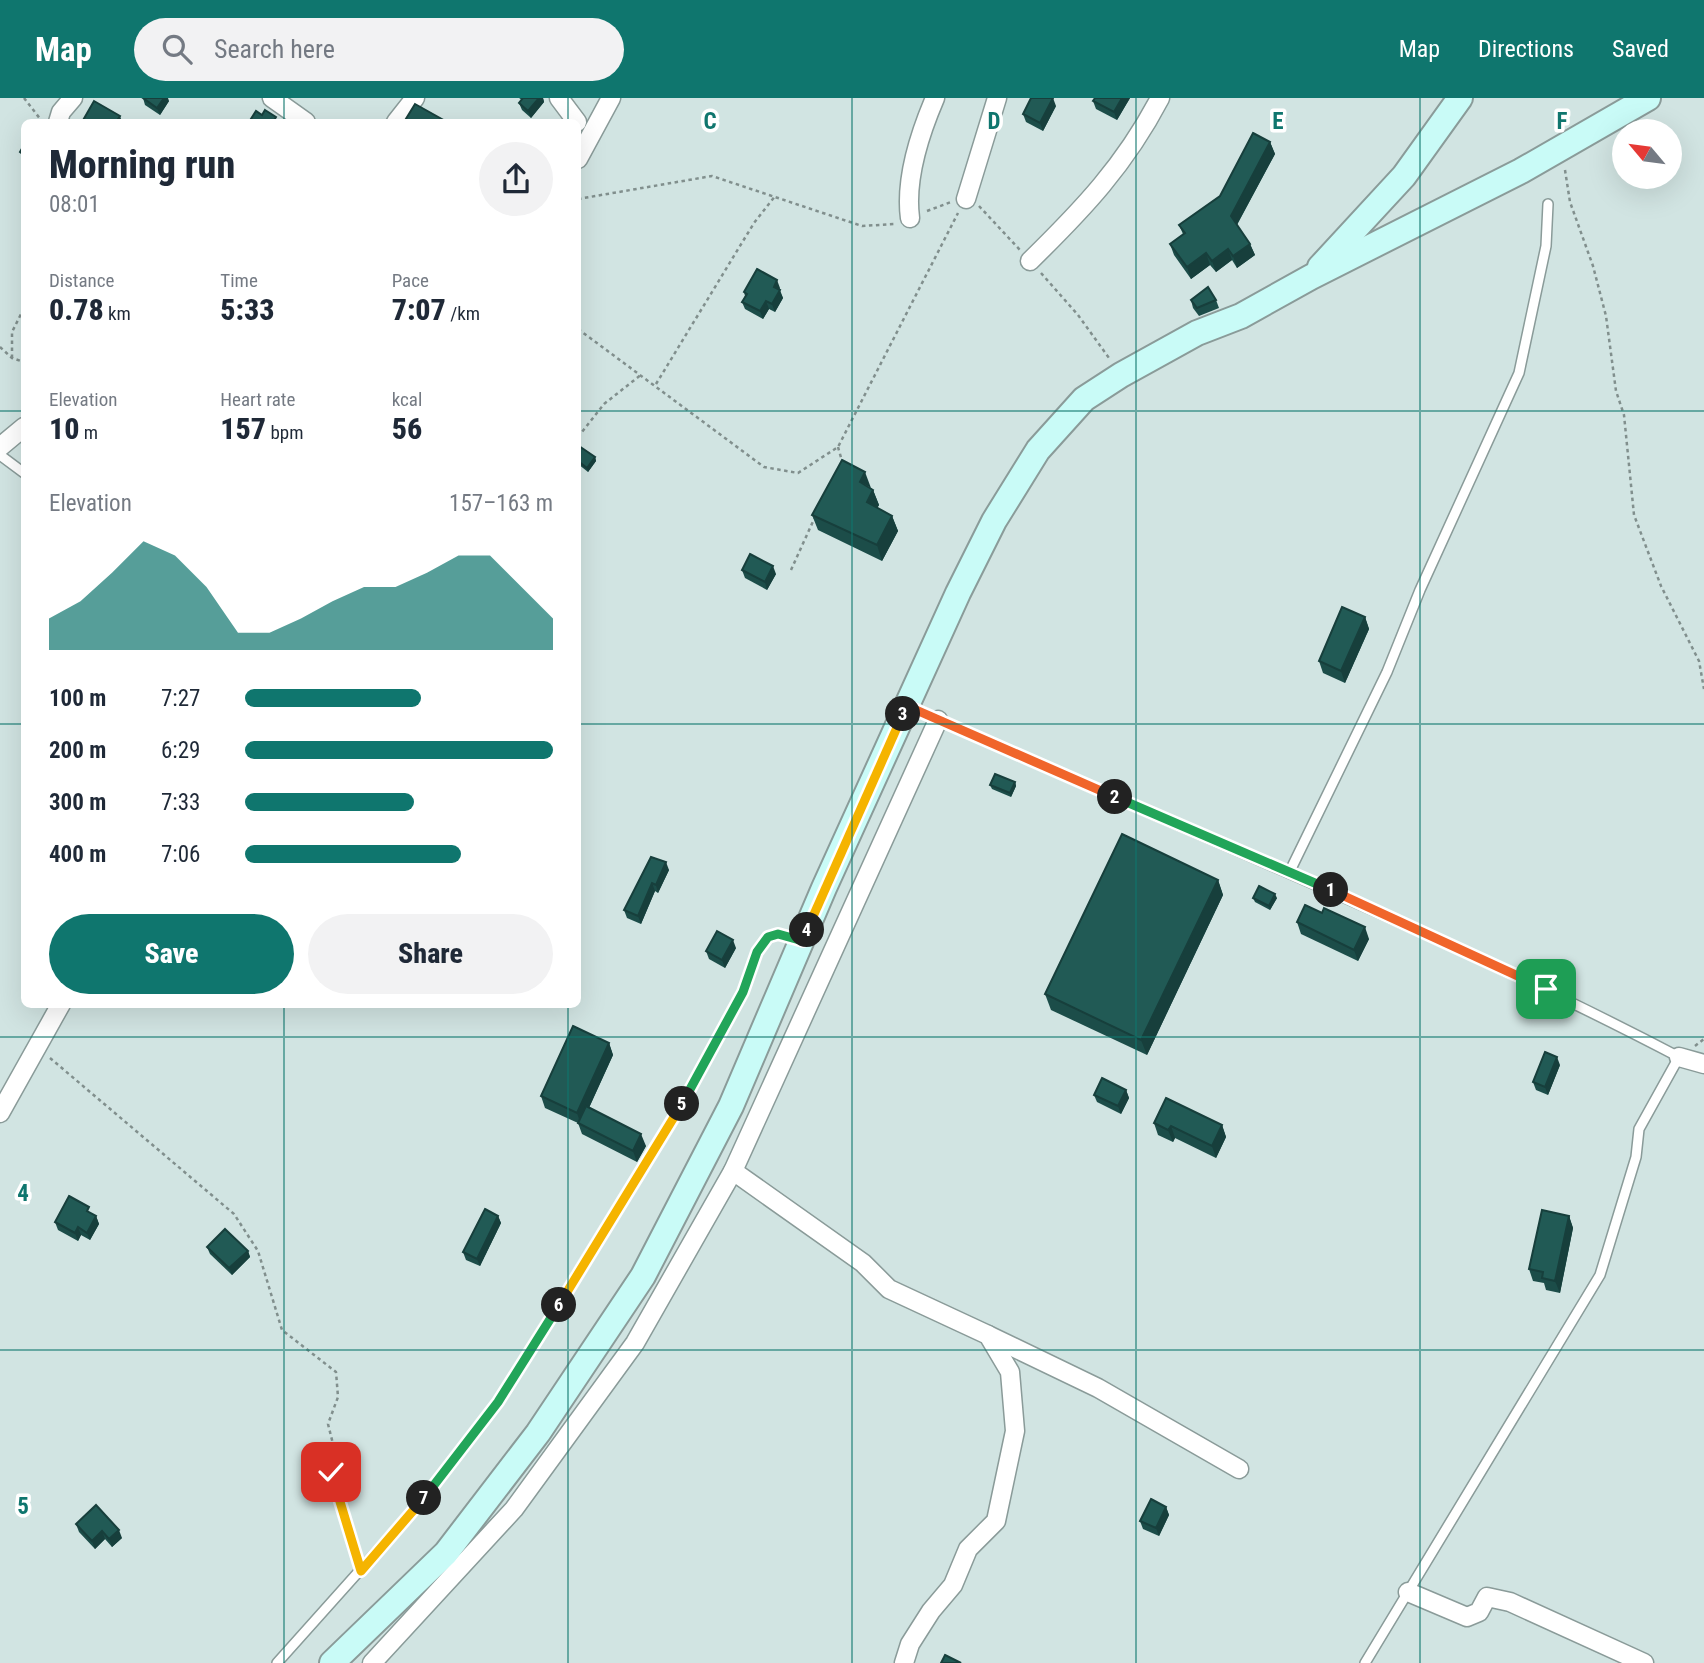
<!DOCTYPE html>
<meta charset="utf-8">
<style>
:root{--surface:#fff;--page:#f2f2f3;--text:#1f2937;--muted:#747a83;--accent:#0f766e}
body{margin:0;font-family:"Roboto Condensed",sans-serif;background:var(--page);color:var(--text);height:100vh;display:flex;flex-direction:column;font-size:26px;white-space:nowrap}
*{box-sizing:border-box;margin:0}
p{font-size:23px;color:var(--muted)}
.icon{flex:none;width:38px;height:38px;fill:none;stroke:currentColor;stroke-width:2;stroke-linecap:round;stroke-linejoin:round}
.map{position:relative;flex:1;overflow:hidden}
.panel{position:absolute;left:21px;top:21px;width:560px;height:889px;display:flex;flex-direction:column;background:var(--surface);border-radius:10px;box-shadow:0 7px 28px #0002}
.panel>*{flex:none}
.needle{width:46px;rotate:299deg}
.buttons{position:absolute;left:1612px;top:21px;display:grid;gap:14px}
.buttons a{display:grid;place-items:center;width:70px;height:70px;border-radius:50%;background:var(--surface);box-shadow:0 7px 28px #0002;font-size:35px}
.pin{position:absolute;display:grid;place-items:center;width:60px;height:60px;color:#fff;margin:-30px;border-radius:14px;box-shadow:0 4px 10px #0006}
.km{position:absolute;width:35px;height:35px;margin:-18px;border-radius:50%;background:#222;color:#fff;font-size:19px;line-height:35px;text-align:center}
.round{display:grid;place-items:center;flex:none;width:74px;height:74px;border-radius:37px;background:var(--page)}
.head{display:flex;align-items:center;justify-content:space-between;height:119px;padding:0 28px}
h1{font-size:38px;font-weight:800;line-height:52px}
.stats{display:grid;grid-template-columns:repeat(3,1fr);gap:10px;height:119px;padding:7px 28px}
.stats div{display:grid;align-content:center}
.stats b{font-size:30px;font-weight:800}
.stats small{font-size:19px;font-weight:400}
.stats p{font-size:19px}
.chart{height:196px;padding:14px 28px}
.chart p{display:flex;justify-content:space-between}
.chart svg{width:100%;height:126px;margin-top:7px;fill:var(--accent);opacity:.7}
.cta{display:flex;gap:14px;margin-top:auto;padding:14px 28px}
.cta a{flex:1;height:80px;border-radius:42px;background:var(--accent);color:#fff;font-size:28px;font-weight:800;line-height:80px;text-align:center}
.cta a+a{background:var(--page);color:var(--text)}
ul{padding:0 28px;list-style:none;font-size:23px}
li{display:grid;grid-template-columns:112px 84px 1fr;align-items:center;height:52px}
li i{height:18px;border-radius:9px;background:var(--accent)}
header{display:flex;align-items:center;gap:42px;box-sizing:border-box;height:98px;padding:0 35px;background:var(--accent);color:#fff}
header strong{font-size:33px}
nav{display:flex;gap:38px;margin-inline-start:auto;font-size:24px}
.search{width:490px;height:63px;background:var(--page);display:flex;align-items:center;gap:18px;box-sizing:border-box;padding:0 24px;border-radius:38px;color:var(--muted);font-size:26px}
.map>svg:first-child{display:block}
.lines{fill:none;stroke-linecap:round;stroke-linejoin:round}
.lane-casing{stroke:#8a9b99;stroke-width:12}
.street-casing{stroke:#8a9b99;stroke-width:21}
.secondary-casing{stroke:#8a9b99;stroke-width:28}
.path{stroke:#818f8d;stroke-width:2.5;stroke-dasharray:3.5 3.5;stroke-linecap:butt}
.lane{stroke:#fff;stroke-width:9}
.street{stroke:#fff;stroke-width:18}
.secondary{stroke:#c9fbf7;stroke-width:24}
.wall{fill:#1c4d49}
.shaded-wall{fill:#173f3c}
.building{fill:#215a55;stroke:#173f3c;stroke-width:2}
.split-1-casing{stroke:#fff;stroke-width:14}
.split-2-casing{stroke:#fff;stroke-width:14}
.split-3-casing{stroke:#fff;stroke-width:14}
.split-4-casing{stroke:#fff;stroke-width:14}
.split-5-casing{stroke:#fff;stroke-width:14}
.split-6-casing{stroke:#fff;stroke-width:14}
.split-7-casing{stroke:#fff;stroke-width:14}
.split-8-casing{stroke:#fff;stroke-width:14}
.split-1{stroke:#f0652b;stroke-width:9}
.split-2{stroke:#22a559;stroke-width:9}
.split-3{stroke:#f0652b;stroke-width:9}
.split-4{stroke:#f5b400;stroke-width:9}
.split-5{stroke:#22a559;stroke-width:9}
.split-6{stroke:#f5b400;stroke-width:9}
.split-7{stroke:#22a559;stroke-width:9}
.split-8{stroke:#f5b400;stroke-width:9}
.grid{fill:none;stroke:#0f766e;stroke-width:2;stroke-opacity:0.55}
.grid-label{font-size:23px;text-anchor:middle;font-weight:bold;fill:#0f766e;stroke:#fff;stroke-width:7;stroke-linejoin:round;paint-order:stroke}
</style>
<header>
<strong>Map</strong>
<div class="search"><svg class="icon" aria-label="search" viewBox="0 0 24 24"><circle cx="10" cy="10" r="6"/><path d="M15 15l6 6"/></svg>Search here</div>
<nav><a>Map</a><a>Directions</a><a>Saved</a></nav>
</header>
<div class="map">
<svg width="1704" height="1565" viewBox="0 0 1704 1565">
<rect width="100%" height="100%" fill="#d1e4e2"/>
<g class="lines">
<g class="lane-casing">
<g id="lane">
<polyline points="0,357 24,375"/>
<path d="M909 608C1166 726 1429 828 1679 959L1639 1031 1636 1059 1600 1177 1365 1565"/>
<polyline points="1289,775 1387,574 1420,492 1519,275 1546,148 1548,106"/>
<polyline points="277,1565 421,1404 498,1304 683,1005 743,894 757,854 768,839 778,836 801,843"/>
</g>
</g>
<g class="street-casing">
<g id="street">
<polyline points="272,0 306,24"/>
<polyline points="559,0 577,24"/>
<polyline points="58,24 61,14 73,0"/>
<polyline points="396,24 415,0"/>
<polyline points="578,61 611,0"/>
<polyline points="966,101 997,0"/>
<path d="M910 120C905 82 920 35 935 0"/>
<path d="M1030 163C1083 111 1125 67 1160 0"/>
<polyline points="0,349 24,329"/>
<polyline points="1679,959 1704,966"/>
<polyline points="0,1015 61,906"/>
<polyline points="733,1073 863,1165 889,1191 988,1237 1010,1274 1015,1333 996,1423 968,1451 953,1487 931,1513 910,1546 904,1565"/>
<polyline points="988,1237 1098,1290 1239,1371"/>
<polyline points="1408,1494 1467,1519 1479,1514 1487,1499 1510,1504 1644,1565"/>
<polyline points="372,1565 514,1411 635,1245 733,1073 938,622"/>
</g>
</g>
<g class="secondary-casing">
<g id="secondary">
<polyline points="1320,169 1404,78 1460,0"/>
<polyline points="332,1565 446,1455 538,1335 643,1178 731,1008 824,790 958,495 994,423 1038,352 1084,301 1121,277 1197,235 1241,218 1311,179 1521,73 1648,0"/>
</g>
</g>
<g class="path">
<polyline points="24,0 41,22"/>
<polyline points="1565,72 1570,104 1593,168 1606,218 1616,293 1624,317 1634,417 1661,488 1699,563 1704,591"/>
<polyline points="578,101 712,78 862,128 895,126"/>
<polyline points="979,108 1020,152"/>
<polyline points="927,113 951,104"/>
<polyline points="1041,175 1078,217 1109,260"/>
<polyline points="578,231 764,369 798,375 838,349 958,115"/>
<polyline points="0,249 12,260 24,264"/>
<polyline points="12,260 12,234 24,210"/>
<polyline points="656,286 754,125 776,97"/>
<polyline points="578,339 604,306 642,276"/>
<polyline points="838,349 842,363"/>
<polyline points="791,472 815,419"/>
<polyline points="1695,948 1704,941"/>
<polyline points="50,960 234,1116 258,1153 282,1232 336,1274 338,1299 328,1326 334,1350 330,1371 356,1456"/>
</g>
<use href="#lane" class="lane"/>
<use href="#street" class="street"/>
<use href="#secondary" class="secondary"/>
</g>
<g class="wall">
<polygon points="143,0 169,3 160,17 145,7"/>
<polygon points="519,0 543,0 544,4 531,20 522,12 519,5 522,2"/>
<polygon points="1130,0 1117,22 1096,11 1093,3"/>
<polygon points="1056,8 1043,33 1026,24 1023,16"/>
<polygon points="1270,44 1275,56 1237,127 1250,146 1255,157 1237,170 1232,162 1216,174 1210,167 1191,181 1174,157 1170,146 1183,136 1179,127 1220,98"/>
<polygon points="780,190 779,192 783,200 775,214 769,211 763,221 745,211 742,204 745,198 744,194"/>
<polygon points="1191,202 1216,202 1219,210 1199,218 1193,210"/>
<polygon points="578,350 595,359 596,363 588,374 578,366"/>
<polygon points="871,390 873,392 879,407 877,410 892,418 898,433 882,463 818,432 812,417"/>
<polygon points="742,472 776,476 767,492 745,480"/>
<polygon points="1365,519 1369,531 1345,585 1323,575 1319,563"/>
<polygon points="1015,684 1016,688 1011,699 992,691 990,687"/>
<polygon points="651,759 669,772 658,795 655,793 641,826 627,820 624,812"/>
<polygon points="1218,782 1223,797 1147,957 1051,912 1045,896"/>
<polygon points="1253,800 1277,800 1270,812 1255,804"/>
<polygon points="1297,824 1369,841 1358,863 1301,836"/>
<polygon points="736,850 725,870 709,861 706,853"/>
<polygon points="609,945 613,957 589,1010 646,1048 637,1064 582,1036 578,1025 545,1010 541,998"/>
<polygon points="1560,967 1548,997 1536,992 1533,984"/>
<polygon points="1126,992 1129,1000 1121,1016 1097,1004 1094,997"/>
<polygon points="1154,1025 1222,1027 1226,1039 1216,1060 1175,1040 1173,1044 1158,1037"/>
<polygon points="92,1116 96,1118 99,1126 90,1142 81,1137 78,1143 58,1132 55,1124"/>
<polygon points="498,1118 501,1125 480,1168 466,1162 463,1154"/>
<polygon points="1569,1118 1573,1130 1560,1195 1546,1192 1544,1185 1533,1183 1529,1171"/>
<polygon points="207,1149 248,1153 250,1159 232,1177 210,1156"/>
<polygon points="1166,1409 1169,1417 1159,1438 1143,1431 1140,1423"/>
<polygon points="76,1426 122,1440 112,1449 105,1441 95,1451 79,1434"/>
</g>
<g class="shaded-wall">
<polygon points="164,0 168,0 169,3 160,17 157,10"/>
<polygon points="539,0 543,0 544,4 531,20 528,13"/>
<polygon points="1053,0 1056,8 1043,33 1040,25"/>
<polygon points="1122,0 1130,0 1117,22 1114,14"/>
<polygon points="120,18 122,24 116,24"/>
<polygon points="1270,44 1275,56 1235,130 1231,118"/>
<polygon points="1250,146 1255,157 1237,170 1233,158"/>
<polygon points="1228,151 1232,162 1216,174 1212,163"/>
<polygon points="1206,155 1210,167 1191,181 1187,169"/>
<polygon points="777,182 780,190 777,196 774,189"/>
<polygon points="780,192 783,200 775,214 772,206"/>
<polygon points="766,203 769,211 763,221 760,213"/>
<polygon points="595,359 596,363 588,374 587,370"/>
<polygon points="865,374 871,390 860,384"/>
<polygon points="873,392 879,407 872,419 867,404"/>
<polygon points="892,418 898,433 882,463 877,447"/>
<polygon points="773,468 776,476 767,492 765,484"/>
<polygon points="1365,519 1369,531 1345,585 1341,573"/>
<polygon points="1015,684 1016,688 1011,699 1010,695"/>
<polygon points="666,764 669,772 658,795 656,787"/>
<polygon points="1218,782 1223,797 1147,957 1141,942"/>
<polygon points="652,785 655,793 641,826 638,818"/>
<polygon points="1275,796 1277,800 1270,812 1269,808"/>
<polygon points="1365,829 1369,841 1358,863 1354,852"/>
<polygon points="733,842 736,850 725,870 722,862"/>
<polygon points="609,945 613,957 581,1027 577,1015"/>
<polygon points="1557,959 1560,967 1548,997 1545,989"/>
<polygon points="1126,992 1129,1000 1121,1016 1118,1008"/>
<polygon points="1222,1027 1226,1039 1216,1060 1212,1048"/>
<polygon points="1171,1028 1175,1040 1173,1044 1168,1032"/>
<polygon points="641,1036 646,1048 637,1064 633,1053"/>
<polygon points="96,1118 99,1126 90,1142 87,1135"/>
<polygon points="498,1118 501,1125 480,1168 477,1161"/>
<polygon points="1569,1118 1573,1130 1560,1195 1555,1183"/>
<polygon points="78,1129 81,1137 78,1143 75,1135"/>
<polygon points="248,1153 250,1159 232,1177 229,1170"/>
<polygon points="1166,1409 1169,1417 1159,1438 1156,1430"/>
<polygon points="119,1432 122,1440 112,1449 109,1441"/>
<polygon points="102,1433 105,1441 95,1451 92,1443"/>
</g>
<g class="building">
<polygon points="143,0 164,0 157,10"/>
<polygon points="523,0 539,0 528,13 519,5"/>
<polygon points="1031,0 1053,0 1040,25 1023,16"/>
<polygon points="1095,0 1122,0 1114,14 1093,3"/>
<polygon points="94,3 120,18 116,24 82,24"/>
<polygon points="415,6 447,24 404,24"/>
<polygon points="265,12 276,19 273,24 249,24 256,13 262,17"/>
<polygon points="1253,35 1270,44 1231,118 1250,146 1233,158 1228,151 1212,163 1206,155 1187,169 1170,146 1185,135 1179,127 1220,98"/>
<polygon points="24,47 24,57 20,54"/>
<polygon points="757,171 777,182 774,189 780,192 772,206 766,203 760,213 742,204 747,196 744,194"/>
<polygon points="1208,189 1216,202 1197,210 1191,202"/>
<polygon points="579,348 595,359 587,370 578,363 578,350"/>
<polygon points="842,362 865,374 860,384 873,392 867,404 892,418 877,447 812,417"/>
<polygon points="750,456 773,468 765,484 742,472"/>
<polygon points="1342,509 1365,519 1341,573 1319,563"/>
<polygon points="995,676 1015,684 1010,695 990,687"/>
<polygon points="1122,736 1218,782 1141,942 1045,896"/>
<polygon points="651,759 666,764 656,787 652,785 638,818 624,812"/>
<polygon points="1259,788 1275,796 1269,808 1253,800"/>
<polygon points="1305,807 1322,815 1324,810 1365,829 1354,852 1297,824"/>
<polygon points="717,833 733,842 722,862 706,853"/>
<polygon points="573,928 609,945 577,1015 541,998"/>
<polygon points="1545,954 1557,959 1545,989 1533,984"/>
<polygon points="1102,980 1126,992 1118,1008 1094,997"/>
<polygon points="1166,1000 1222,1027 1212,1048 1171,1028 1168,1032 1154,1025"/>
<polygon points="586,1008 641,1036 633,1053 578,1025"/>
<polygon points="69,1098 89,1109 87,1113 96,1118 87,1135 78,1129 75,1135 55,1124"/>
<polygon points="485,1111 498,1118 477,1161 463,1154"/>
<polygon points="1542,1112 1569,1118 1555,1183 1542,1180 1543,1174 1529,1171"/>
<polygon points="225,1131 248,1153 229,1170 207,1149"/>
<polygon points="1151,1401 1166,1409 1156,1430 1140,1423"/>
<polygon points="96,1407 119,1432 109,1441 102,1433 92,1443 76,1426"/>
<polygon points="945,1557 961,1565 941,1565"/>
</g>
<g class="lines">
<g class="split-1-casing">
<polyline id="split-1" points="1331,792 1546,891"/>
</g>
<g class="split-2-casing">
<polyline id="split-2" points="1115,699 1331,792"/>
</g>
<g class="split-3-casing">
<polyline id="split-3" points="903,616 907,608 1115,699"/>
</g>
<g class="split-4-casing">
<polyline id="split-4" points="807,832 903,616"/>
</g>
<g class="split-5-casing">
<polyline id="split-5" points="682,1006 743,894 757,854 768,839 778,836 803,843 807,832"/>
</g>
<g class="split-6-casing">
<polyline id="split-6" points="559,1207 682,1006"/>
</g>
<g class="split-7-casing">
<polyline id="split-7" points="424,1400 498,1304 559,1207"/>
</g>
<g class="split-8-casing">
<polyline id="split-8" points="331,1374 361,1473 424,1400"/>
</g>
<use href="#split-1" class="split-1"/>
<use href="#split-2" class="split-2"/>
<use href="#split-3" class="split-3"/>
<use href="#split-4" class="split-4"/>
<use href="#split-5" class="split-5"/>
<use href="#split-6" class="split-6"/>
<use href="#split-7" class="split-7"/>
<use href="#split-8" class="split-8"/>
</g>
<path class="grid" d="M284 0V24M568 0V24M852 0V1565M1136 0V1565M1420 0V1565M0 313H24M578 313H1704M0 626H24M578 626H1704M284 906V1565M568 906V1565M0 939H1704M0 1252H1704"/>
<g class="grid-label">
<text x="710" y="31">C</text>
<text x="994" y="31">D</text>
<text x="1278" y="31">E</text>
<text x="1562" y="31">F</text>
<text x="23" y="1103">4</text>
<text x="23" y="1416">5</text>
</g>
</svg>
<div class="buttons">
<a><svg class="needle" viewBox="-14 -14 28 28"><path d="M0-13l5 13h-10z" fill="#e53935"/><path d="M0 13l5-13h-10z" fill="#747a83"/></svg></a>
</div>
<div class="pin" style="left:1546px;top:891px;background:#1e9e55"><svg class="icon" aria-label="arrive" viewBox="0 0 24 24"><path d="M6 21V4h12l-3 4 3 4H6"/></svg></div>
<div class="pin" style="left:331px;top:1374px;background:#d93025"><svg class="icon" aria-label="check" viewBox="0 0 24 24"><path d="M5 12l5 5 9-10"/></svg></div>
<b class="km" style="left:1331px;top:792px">1</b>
<b class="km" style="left:1115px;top:699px">2</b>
<b class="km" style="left:903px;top:616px">3</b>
<b class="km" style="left:807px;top:832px">4</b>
<b class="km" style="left:682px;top:1006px">5</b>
<b class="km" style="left:559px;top:1207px">6</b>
<b class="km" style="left:424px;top:1400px">7</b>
<section class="panel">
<div class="head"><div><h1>Morning run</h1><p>08:01</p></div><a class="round"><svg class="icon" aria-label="share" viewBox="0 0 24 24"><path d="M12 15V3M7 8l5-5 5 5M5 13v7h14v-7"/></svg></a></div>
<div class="stats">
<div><p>Distance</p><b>0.78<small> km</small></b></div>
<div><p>Time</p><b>5:33</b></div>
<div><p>Pace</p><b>7:07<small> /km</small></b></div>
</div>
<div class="stats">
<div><p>Elevation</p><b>10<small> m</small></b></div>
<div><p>Heart rate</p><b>157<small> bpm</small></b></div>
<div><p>kcal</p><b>56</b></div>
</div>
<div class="chart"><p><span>Elevation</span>157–163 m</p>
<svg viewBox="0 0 160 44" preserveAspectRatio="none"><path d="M0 44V33L10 27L20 17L30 6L40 11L50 22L60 38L70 38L80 33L90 27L100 22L110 22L120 17L130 11L140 11L150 22L160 33V44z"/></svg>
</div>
<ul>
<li><b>100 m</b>7:27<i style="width:57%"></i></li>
<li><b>200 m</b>6:29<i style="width:100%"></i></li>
<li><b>300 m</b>7:33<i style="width:55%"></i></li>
<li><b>400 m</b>7:06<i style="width:70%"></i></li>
</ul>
<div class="cta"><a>Save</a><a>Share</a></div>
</section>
</div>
